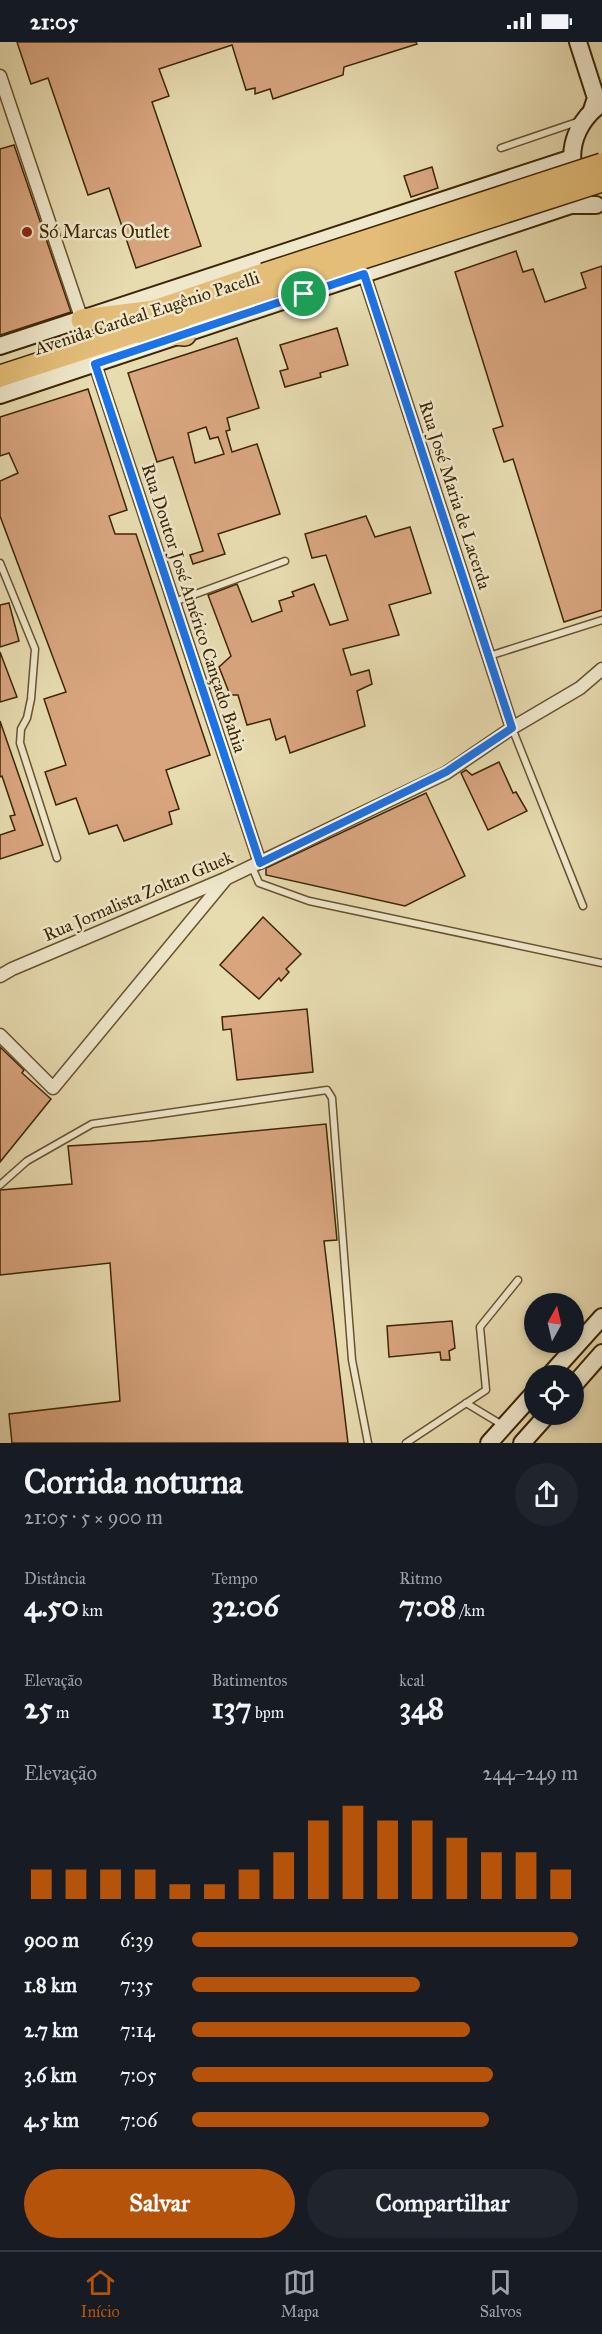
<!DOCTYPE html>
<html lang="pt">
<meta charset="utf-8">
<style>
:root{--surface:#171b24;--page:#20242c;--text:#f1f3f6;--muted:#9ea1a6;--line:#363941;--accent:#b45309}
body{margin:0;font-family:"IM FELL Great Primer",serif;background:var(--page);color:var(--text);height:100vh;display:flex;flex-direction:column;font-size:22px;white-space:nowrap}
*{box-sizing:border-box;margin:0}
p{font-size:20px;color:var(--muted)}
.icon{flex:none;width:33px;height:33px;fill:none;stroke:currentColor;stroke-width:2;stroke-linecap:round;stroke-linejoin:round}
.map{position:relative;height:1401px;overflow:hidden}
.drawer{display:flex;flex-direction:column;background:var(--surface);flex:1}
.drawer>*{flex:none}
.needle{width:39px;rotate:8deg}
.controls{position:absolute;left:524px;top:1251px;display:grid;gap:12px}
.controls a{display:grid;place-items:center;width:60px;height:60px;border-radius:50%;background:var(--surface);box-shadow:0 3px 9px #0003;font-size:30px}
.pin{position:absolute;display:grid;place-items:center;width:51px;height:51px;color:#fff;margin:-26px;border:3px solid #fff;border-radius:50%;box-shadow:0 2px 6px #0007}
.round{display:grid;place-items:center;flex:none;width:63px;height:63px;border-radius:32px;background:var(--page)}
.headline{display:flex;align-items:center;justify-content:space-between;height:102px;padding:0 24px}
h1{font-size:33px;font-weight:800;line-height:45px}
.stats{display:grid;grid-template-columns:repeat(3,1fr);gap:9px;height:102px;padding:6px 24px}
.stats div{display:grid;align-content:center}
.stats b{font-size:30px;font-weight:800}
.stats small{font-size:16px;font-weight:400}
.stats p{font-size:16px}
.chart{height:168px;padding:12px 24px}
.chart p{display:flex;justify-content:space-between}
.chart svg{width:100%;height:108px;margin-top:6px;stroke:var(--accent);stroke-width:6}
.button{display:flex;gap:12px;margin-top:auto;padding:12px 24px}
.button a{flex:1;height:69px;border-radius:36px;background:var(--accent);color:#fff;font-size:24px;font-weight:800;line-height:69px;text-align:center}
.button a+a{background:var(--page);color:var(--text)}
ul{padding:0 24px;list-style:none;font-size:20px}
li{display:grid;grid-template-columns:96px 72px 1fr;align-items:center;height:45px}
li i{height:15px;border-radius:8px;background:var(--accent)}
.status{display:flex;justify-content:space-between;align-items:center;height:42px;padding:0 30px;background:var(--surface);direction:ltr}
.status svg{height:16px;fill:currentColor}
.tabs{display:flex;justify-content:space-around;align-items:center;height:84px;border-top:2px solid var(--line);background:var(--surface);font-size:16px;color:var(--muted)}
.tabs a{display:grid;justify-items:center;gap:3px}
.tabs .active{color:var(--accent)}
.map>svg:first-child{display:block}
.building{fill:#d8a57f;stroke:#3d2603;stroke-width:1.5;fill-rule:evenodd}
.lines{fill:none;stroke-linecap:round;stroke-linejoin:round}
.lane-casing{stroke:#68532e;stroke-width:9}
.street-casing{stroke:#68532e;stroke-width:15}
.secondary-casing{stroke:#3d2603;stroke-width:20}
.highway-casing{stroke:#3d2603;stroke-width:24}
.lane{stroke:#efe8cc;stroke-width:6}
.street{stroke:#efe8cc;stroke-width:12}
.secondary{stroke:#efe8cc;stroke-width:16}
.highway{stroke:#e4be78;stroke-width:21}
.highway-bridge-casing{stroke:#3d2603;stroke-width:24;stroke-linecap:butt}
.highway-bridge{stroke:#e4be78;stroke-width:21}
.route-casing{stroke:#fff;stroke-width:12}
.route{stroke:#1a73e8;stroke-width:8}
.poi-dot{fill:#8f2418;stroke:#efe8cc;stroke-width:2}
.labels{text-anchor:middle;dominant-baseline:central;stroke-width:5;stroke-linejoin:round;paint-order:stroke}
.poi-label{font-size:18px;fill:#3d2603;stroke:#efe8cc;text-anchor:start}
.street-label{font-size:18px;fill:#3d2603;stroke:#efe8cc}
</style>
<div class="status"><b>21:05</b><svg viewBox="0 0 49 12"><path d="M0 12V9h3v3zM5 12V6h3v6zM10 12V3h3v9zM15 12V0h3v12zM26 1h20v11H26zM47 4h2v5h-2z"/></svg></div>
<div class="map">
<svg width="602" height="1401" viewBox="0 0 602 1401">
<rect width="100%" height="100%" fill="#e7dbb0"/>
<filter id="stains"><feTurbulence type="fractalNoise" baseFrequency=".00333" numOctaves="4"/><feColorMatrix values="0 0 0 0 .2 0 0 0 0 .09 0 0 0 0 .02 0 0 0 .5 -.17"/></filter>
<radialGradient id="worn" r=".72"><stop offset=".6" stop-color="#630" stop-opacity="0"/><stop offset="1" stop-color="#630" stop-opacity=".3"/></radialGradient>
<g class="building">
<polygon points="17,0 416,0 417,2 344,25 343,33 273,57 270,47 255,52 255,46 246,48 232,3 159,27 169,54 152,60 201,204 136,226 109,146 88,153 48,36 31,42"/>
<polygon points="14,103 71,270 0,293 0,107"/>
<polygon points="432,125 438,146 411,155 404,134"/>
<polygon points="516,209 523,230 533,227 545,260 586,246 581,231 602,224 602,568 564,580 513,417 504,420 493,387 503,384 455,230"/>
<polygon points="337,286 348,323 320,331 321,335 285,345 280,329 288,327 280,303"/>
<path d="M237 296 259 366 227 376 230 388 226 389 232 410 257 402 280 472 218 492 225 512 193 522 190 513 203 509 173 415 157 420 128 331ZM206 385 210 397 218 395 224 412 195 421 188 391Z"/>
<polygon points="88,347 127,468 109,474 115,492 136,492 210,713 166,728 179,767 169,770 172,782 124,799 117,783 89,792 76,756 56,763 45,730 66,723 44,657 66,650 0,474 0,439 18,431 9,411 0,414 0,375"/>
<polygon points="366,474 375,495 410,485 431,551 389,563 399,593 343,607 351,633 369,628 372,642 357,649 365,684 290,711 285,694 276,698 270,677 247,683 238,653 230,653 219,625 231,614 208,553 237,542 252,580 282,569 279,559 294,554 292,550 314,542 330,583 348,578 326,513 312,516 305,492"/>
<polygon points="9,561 19,599 0,605 0,563"/>
<polygon points="0,610 17,655 0,660"/>
<polygon points="0,679 43,803 0,817 0,793 15,788 10,774 15,773 2,734 0,735"/>
<polygon points="499,720 513,751 516,750 527,769 488,788 461,731 466,728 472,733"/>
<polygon points="426,751 465,834 405,864 266,833 266,826"/>
<polygon points="263,875 301,912 286,927 289,930 281,939 279,936 259,957 220,923"/>
<polygon points="307,967 313,1030 237,1038 231,987 223,988 222,975"/>
<polygon points="0,1005 24,1028 22,1031 51,1057 0,1120"/>
<polygon points="326,1082 337,1198 324,1199 348,1401 12,1401 9,1372 120,1359 110,1221 0,1233 0,1148 72,1142 68,1104 150,1099"/>
<polygon points="452,1279 455,1306 449,1309 450,1318 441,1318 440,1310 389,1315 387,1284"/>
</g>
<g class="lines">
<g class="lane-casing">
<g id="lane">
<polyline points="501,106 580,79"/>
<polyline points="0,521 35,607 31,657 27,676 21,687 20,701 57,816"/>
<polyline points="174,560 285,519"/>
<polyline points="489,614 602,578"/>
<polyline points="512,686 583,864"/>
<polyline points="252,825 259,841 309,859 602,921"/>
<polyline points="0,1143 27,1119 92,1082 327,1048 332,1056 352,1318 368,1401"/>
<polyline points="466,1361 504,1384"/>
<polyline points="406,1401 486,1348 480,1285 518,1238"/>
</g>
</g>
<g class="street-casing">
<g id="street">
<polyline points="0,34 82,278"/>
<polyline points="364,232 512,686"/>
<polyline points="95,322 260,821"/>
<polyline points="0,934 12,927 225,837 446,731 512,686 580,646 602,627"/>
<polyline points="0,993 53,1046 225,838"/>
</g>
</g>
<g class="secondary-casing">
<g id="secondary">
<polyline points="578,0 596,56 592,68"/>
<path d="M573 124C569 99 581 76 602 61"/>
<polyline points="0,304 572,116"/>
<polyline points="0,353 571,163 596,163"/>
<polyline points="549,1334 602,1275"/>
<polyline points="573,1344 602,1311"/>
<polyline points="489,1401 534,1351"/>
<polyline points="522,1401 548,1372"/>
</g>
</g>
<g class="highway-casing">
<g id="highway">
<polyline points="154,269 264,232"/>
<polyline points="82,278 155,269"/>
<polyline points="148,298 173,292 185,293"/>
<polyline points="0,334 270,246"/>
</g>
</g>
<use href="#lane" class="lane"/>
<use href="#street" class="street"/>
<use href="#secondary" class="secondary"/>
<use href="#highway" class="highway"/>
<g class="highway-bridge-casing">
<g id="highway-bridge">
<polyline points="264,232 602,122"/>
<polyline points="270,246 602,139"/>
</g>
</g>
<use href="#highway-bridge" class="highway-bridge"/>
</g>
<g class="lines">
<g class="route-casing">
<polygon id="route" points="364,232 512,686 446,730 260,821 95,322"/>
</g>
<use href="#route" class="route"/>
</g>
<circle class="poi-dot" cx="27" cy="190" r="6"/>
<g class="labels">
<g class="poi-label">
<text x="39" y="190">Só Marcas Outlet</text>
</g>
<g class="street-label">
<text transform="translate(147 271) rotate(-18)">Avenida Cardeal Eugênio Pacelli</text>
<text transform="translate(455 453) rotate(72)">Rua José Maria de Lacerda</text>
<text transform="translate(194 566) rotate(72)">Rua Doutor José Américo Cançado Bahia</text>
<text transform="translate(138 854) rotate(-23)">Rua Jornalista Zoltan Gluek</text>
</g>
</g>
<rect width="100%" height="100%" filter="url(#stains)"/>
<rect width="100%" height="100%" fill="url(#worn)"/>
</svg>
<div class="controls">
<a><svg class="needle" viewBox="-14 -14 28 28"><path d="M0-13l5 13h-10z" fill="#e53935"/><path d="M0 13l5-13h-10z" fill="#9ea1a6"/></svg></a>
<a><svg class="icon" aria-label="locate" viewBox="0 0 24 24"><circle cx="12" cy="12" r="6"/><path d="M12 2v4M12 18v4M2 12h4M18 12h4"/></svg></a>
</div>
<div class="pin" style="left:304px;top:252px;background:#1e9e55"><svg class="icon" aria-label="arrive" viewBox="0 0 24 24"><path d="M6 21V4h12l-3 4 3 4H6"/></svg></div>
</div>
<section class="drawer">
<div class="headline"><div><h1>Corrida noturna</h1><p>21:05 · 5 × 900 m</p></div><a class="round"><svg class="icon" aria-label="share" viewBox="0 0 24 24"><path d="M12 15V3M7 8l5-5 5 5M5 13v7h14v-7"/></svg></a></div>
<div class="stats">
<div><p>Distância</p><b>4.50<small> km</small></b></div>
<div><p>Tempo</p><b>32:06</b></div>
<div><p>Ritmo</p><b>7:08<small> /km</small></b></div>
</div>
<div class="stats">
<div><p>Elevação</p><b>25<small> m</small></b></div>
<div><p>Batimentos</p><b>137<small> bpm</small></b></div>
<div><p>kcal</p><b>348</b></div>
</div>
<div class="chart"><p><span>Elevação</span>244–249 m</p>
<svg viewBox="0 0 160 44" preserveAspectRatio="none"><path d="M5 44V32M15 44V32M25 44V32M35 44V32M45 44V38M55 44V38M65 44V32M75 44V25M85 44V12M95 44V6M105 44V12M115 44V12M125 44V19M135 44V25M145 44V25M155 44V32"/></svg>
</div>
<ul>
<li><b>900 m</b>6:39<i style="width:100%"></i></li>
<li><b>1.8 km</b>7:35<i style="width:59%"></i></li>
<li><b>2.7 km</b>7:14<i style="width:72%"></i></li>
<li><b>3.6 km</b>7:05<i style="width:78%"></i></li>
<li><b>4.5 km</b>7:06<i style="width:77%"></i></li>
</ul>
<div class="button"><a>Salvar</a><a>Compartilhar</a></div>
</section>
<nav class="tabs">
<a class="active"><svg class="icon" aria-label="home" viewBox="0 0 24 24"><path d="M3 11l9-7 9 7M6 9v11h12V9"/></svg>Início</a>
<a><svg class="icon" aria-label="map" viewBox="0 0 24 24"><path d="M3 6l6-2 6 2 6-2v14l-6 2-6-2-6 2zM9 4v14M15 6v14"/></svg>Mapa</a>
<a><svg class="icon" aria-label="saved" viewBox="0 0 24 24"><path d="M7 4h10v16l-5-4-5 4z"/></svg>Salvos</a>
</nav>
